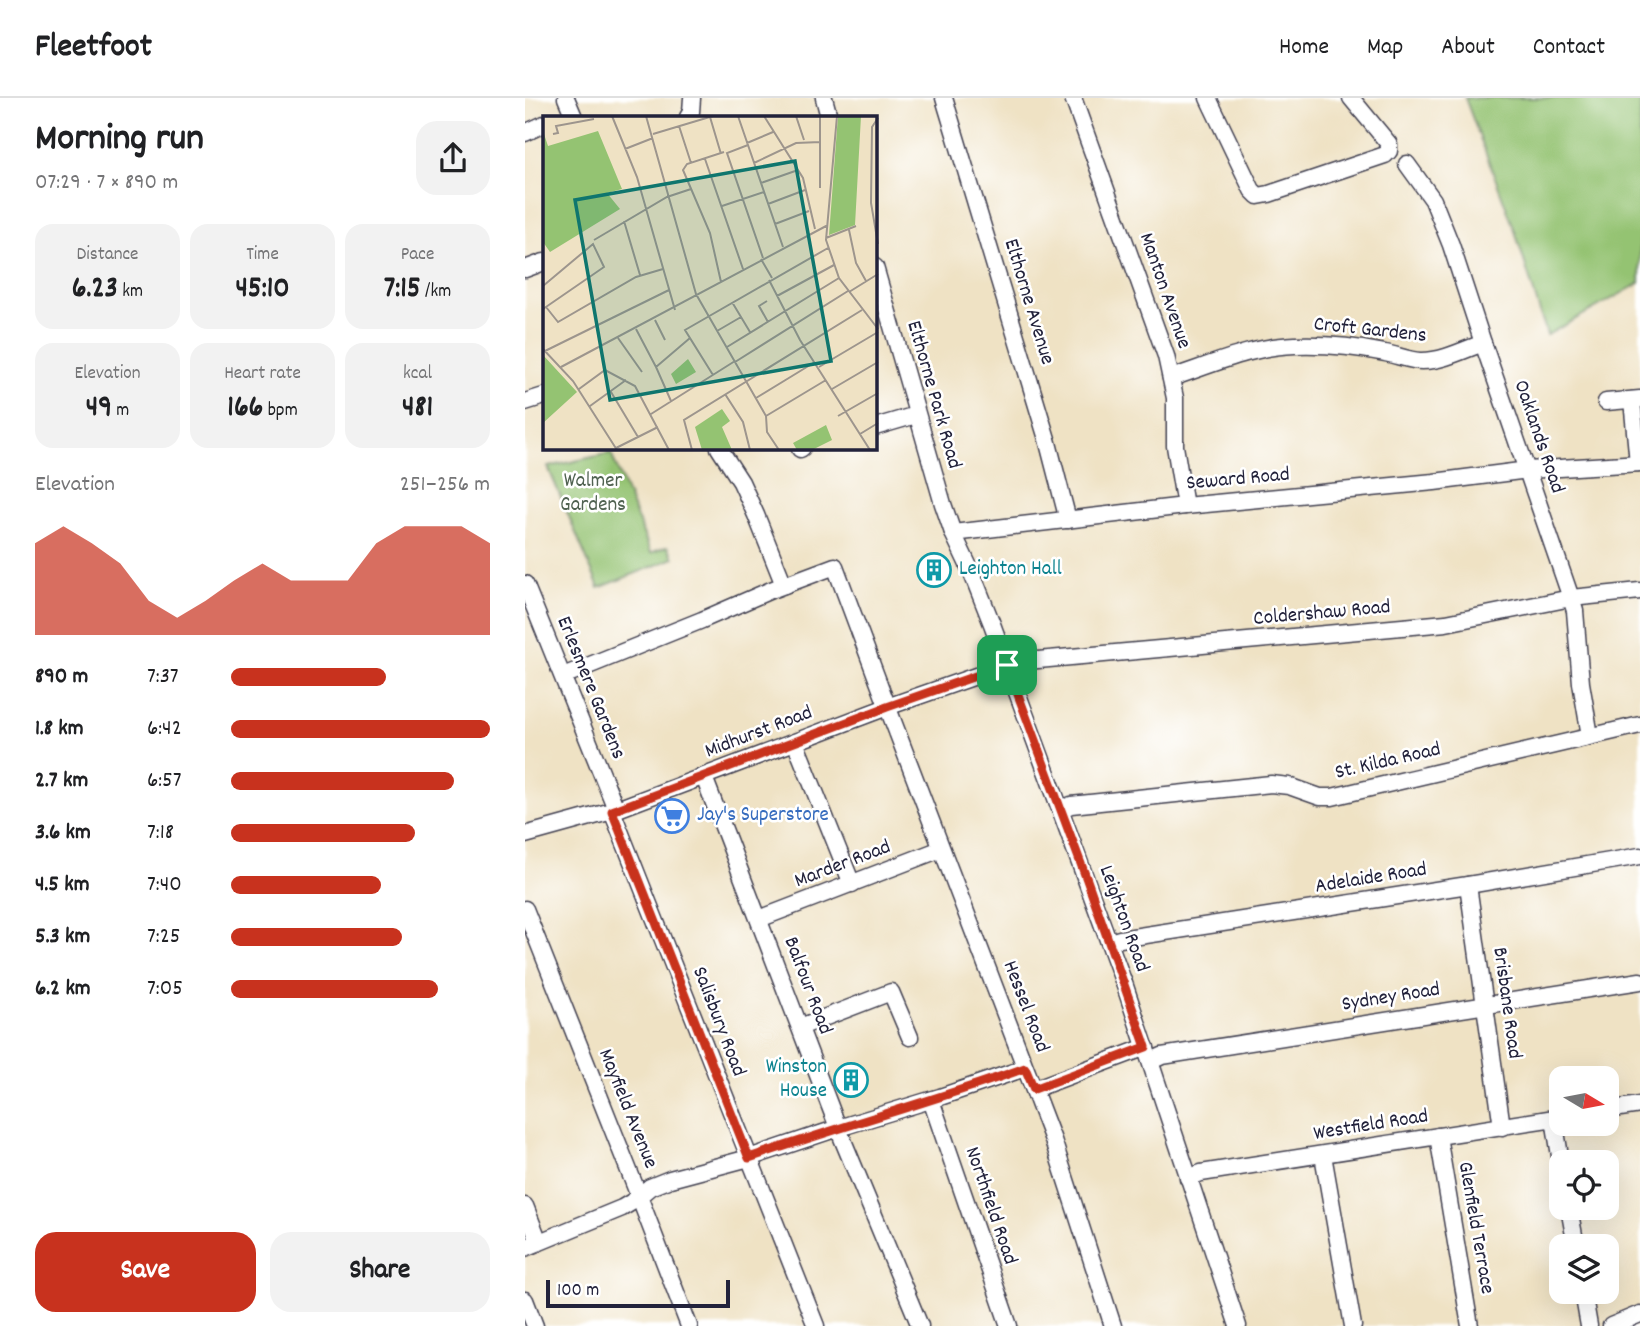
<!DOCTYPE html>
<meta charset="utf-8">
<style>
:root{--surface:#fff;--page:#f2f2f2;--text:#202124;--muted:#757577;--line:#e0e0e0;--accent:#c8321e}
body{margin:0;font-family:Dekko,sans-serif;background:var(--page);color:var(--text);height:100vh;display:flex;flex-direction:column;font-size:26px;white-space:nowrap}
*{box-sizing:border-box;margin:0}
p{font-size:23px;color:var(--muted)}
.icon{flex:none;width:38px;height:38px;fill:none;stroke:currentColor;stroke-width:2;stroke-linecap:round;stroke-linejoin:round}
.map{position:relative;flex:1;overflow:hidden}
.drawer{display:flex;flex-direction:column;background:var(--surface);width:525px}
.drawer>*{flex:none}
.needle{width:46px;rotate:100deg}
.buttons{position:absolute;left:1024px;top:968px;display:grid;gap:14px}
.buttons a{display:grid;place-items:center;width:70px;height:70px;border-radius:14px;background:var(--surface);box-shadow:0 7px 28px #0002;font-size:35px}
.scale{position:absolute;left:21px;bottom:18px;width:184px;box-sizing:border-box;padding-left:7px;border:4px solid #22223b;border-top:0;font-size:19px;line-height:24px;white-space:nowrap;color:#22223b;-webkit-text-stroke:5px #fff;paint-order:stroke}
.pin{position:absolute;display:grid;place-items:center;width:60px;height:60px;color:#fff;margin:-30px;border-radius:14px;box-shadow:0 4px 10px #0006}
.round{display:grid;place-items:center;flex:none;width:74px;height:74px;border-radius:21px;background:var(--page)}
.summary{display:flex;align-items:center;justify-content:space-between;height:119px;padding:0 35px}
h1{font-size:38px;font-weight:700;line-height:52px}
.metrics{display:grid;grid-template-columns:repeat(3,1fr);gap:10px;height:119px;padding:7px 35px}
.metrics div{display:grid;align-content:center;border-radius:18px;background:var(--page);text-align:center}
.metrics b{font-size:30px;font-weight:700}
.metrics small{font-size:19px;font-weight:400}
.metrics p{font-size:19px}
.chart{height:196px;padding:14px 35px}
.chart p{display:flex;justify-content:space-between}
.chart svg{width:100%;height:126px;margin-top:7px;fill:var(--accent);opacity:.7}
.cta{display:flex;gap:14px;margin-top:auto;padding:14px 35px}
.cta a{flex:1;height:80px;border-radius:21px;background:var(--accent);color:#fff;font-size:28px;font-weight:700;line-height:80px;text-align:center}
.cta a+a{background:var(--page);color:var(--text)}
ul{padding:0 35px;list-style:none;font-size:23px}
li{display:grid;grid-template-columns:112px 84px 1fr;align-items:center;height:52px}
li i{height:18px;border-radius:9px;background:var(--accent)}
header{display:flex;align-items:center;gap:42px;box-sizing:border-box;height:98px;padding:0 35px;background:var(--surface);border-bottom:2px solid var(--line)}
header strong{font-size:33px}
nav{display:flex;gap:38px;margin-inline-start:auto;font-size:24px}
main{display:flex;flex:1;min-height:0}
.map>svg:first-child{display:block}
.green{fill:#94c372;stroke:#5b7256;stroke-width:2}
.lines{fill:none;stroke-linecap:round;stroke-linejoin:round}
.minor-casing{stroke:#413f50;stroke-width:19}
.minor{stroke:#fff;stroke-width:16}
.route-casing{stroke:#fff;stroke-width:14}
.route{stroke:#c8321e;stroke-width:9}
.labels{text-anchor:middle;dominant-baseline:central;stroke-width:5;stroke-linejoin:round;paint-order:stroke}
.street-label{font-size:21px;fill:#22223b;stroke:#fff}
.park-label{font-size:21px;fill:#506251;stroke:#fff}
.culture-label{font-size:21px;fill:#0d838f;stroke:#fff;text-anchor:start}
.shop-label{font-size:21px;fill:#366cbe;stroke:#fff;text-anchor:start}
.inset-road{fill:none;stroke:#9d958d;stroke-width:2}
.view{fill:#0f766e;fill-opacity:0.15;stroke:#0f766e;stroke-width:3.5}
.inset-edge{fill:none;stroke:#22223b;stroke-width:3.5}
</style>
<header>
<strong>Fleetfoot</strong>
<nav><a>Home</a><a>Map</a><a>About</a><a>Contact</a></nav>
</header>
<main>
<section class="drawer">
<div class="summary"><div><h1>Morning run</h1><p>07:29 · 7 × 890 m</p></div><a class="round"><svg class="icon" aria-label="share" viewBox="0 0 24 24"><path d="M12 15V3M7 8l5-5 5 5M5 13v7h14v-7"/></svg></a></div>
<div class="metrics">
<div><p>Distance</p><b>6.23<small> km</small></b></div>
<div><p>Time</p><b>45:10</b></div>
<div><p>Pace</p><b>7:15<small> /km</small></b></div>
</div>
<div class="metrics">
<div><p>Elevation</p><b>49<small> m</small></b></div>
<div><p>Heart rate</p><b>166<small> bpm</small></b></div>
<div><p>kcal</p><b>481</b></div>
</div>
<div class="chart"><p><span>Elevation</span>251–256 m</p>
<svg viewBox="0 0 160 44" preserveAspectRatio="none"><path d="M0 44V12L10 6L20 12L30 19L40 32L50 38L60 32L70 25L80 19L90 25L100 25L110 25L120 12L130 6L140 6L150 6L160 12V44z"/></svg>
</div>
<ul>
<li><b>890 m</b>7:37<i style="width:60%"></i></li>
<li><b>1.8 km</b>6:42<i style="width:100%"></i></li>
<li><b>2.7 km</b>6:57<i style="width:86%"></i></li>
<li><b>3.6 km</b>7:18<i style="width:71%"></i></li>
<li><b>4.5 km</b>7:40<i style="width:58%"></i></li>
<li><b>5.3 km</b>7:25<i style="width:66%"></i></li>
<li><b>6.2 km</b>7:05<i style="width:80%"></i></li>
</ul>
<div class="cta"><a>Save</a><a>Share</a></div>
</section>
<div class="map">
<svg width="1115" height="1228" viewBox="0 0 1115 1228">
<rect width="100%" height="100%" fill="#fff"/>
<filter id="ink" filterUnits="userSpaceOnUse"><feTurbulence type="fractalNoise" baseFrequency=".0143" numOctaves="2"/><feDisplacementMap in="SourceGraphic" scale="14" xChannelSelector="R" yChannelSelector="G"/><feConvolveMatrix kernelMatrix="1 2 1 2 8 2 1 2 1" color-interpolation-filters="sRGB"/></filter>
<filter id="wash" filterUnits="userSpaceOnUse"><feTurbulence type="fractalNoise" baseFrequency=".00686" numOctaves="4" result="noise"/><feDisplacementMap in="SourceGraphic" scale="28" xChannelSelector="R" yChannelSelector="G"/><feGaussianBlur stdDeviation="1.57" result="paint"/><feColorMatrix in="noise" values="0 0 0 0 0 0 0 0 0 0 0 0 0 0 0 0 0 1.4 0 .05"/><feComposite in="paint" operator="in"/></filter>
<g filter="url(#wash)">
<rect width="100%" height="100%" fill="#efe2c4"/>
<g class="green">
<polygon points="940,0 1115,0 1115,185 1022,237 989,130"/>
<polygon points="86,355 126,455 143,448 149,460 74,490 23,369"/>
</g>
</g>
<g filter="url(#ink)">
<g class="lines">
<g class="minor-casing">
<g id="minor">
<polyline points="41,0 49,19"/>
<polyline points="299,0 304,19"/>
<polyline points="419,0 522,341 543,422"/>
<polyline points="548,0 641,258 650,300 650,348 660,408"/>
<polyline points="683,0 727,92 733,98 744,96 860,57 864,53 864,46 826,0"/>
<polyline points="163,19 166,14 167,0"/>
<polyline points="0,35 19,26"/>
<polyline points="882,66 908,102 926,147 958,245 1046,500 1050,513 1056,585 1065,638"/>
<polyline points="350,169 418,406 428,435 446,473 467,526 600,888 713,1228"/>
<polyline points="0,171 19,164"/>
<path d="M646 280C686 267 728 248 770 247 799 246 831 249 860 255 872 257 885 263 897 263 917 263 939 252 958 245"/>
<polyline points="1107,302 1113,365"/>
<polyline points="0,304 19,298"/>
<polyline points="1081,304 1115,301"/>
<polyline points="350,329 391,317"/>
<polyline points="194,350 216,384 231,417 259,487"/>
<polyline points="275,351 277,350"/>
<polyline points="428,435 660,408 909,384 1003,372 1115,365"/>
<polyline points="0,486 91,711"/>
<polyline points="38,578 177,522 246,492 310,468 366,618 528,1042 588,1228"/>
<polyline points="270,644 327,786"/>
<polyline points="179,679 317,1040 395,1228"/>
<polyline points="536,711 546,707 746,686 764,688 795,699 807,699 1115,627"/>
<polyline points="87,713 291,1228"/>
<polyline points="0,737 87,713 362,609 491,564 921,525 1046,500 1115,493"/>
<polyline points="943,787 977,1029"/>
<polyline points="0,811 110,1088 164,1228"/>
<polyline points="234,821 416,751"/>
<polyline points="584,844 595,841 943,787 1115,758"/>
<polyline points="275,929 366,894 385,939"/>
<polyline points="626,963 637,958 1115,883"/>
<polyline points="509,991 621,949"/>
<polyline points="406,1002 484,1228"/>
<polyline points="1082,1012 1115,1007"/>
<polyline points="1029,1021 1036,1064"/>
<polyline points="913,1038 945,1228"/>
<polyline points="798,1057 828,1228"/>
<polyline points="663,1080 676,1075 1036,1019"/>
<polyline points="0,1108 14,1144"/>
<polyline points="1044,1110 1051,1148"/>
<polyline points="0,1150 97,1110 107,1104 125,1089 145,1081 224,1060 313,1030 415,999 500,970"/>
<polyline points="1058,1194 1064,1228"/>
<polyline points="0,1202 10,1228"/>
<polyline points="1086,1228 1115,1216"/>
</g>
</g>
<use href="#minor" class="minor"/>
</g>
</g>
<g class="lines" filter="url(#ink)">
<g class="route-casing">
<path id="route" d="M482 567 562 782 621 949 509 991 500 970C409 1003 316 1028 224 1060L87 713 362 609Z"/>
</g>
<use href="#route" class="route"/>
</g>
<defs>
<g id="building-ring" transform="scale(1.75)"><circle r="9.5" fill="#fff" stroke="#0f9aa8" stroke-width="1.5"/><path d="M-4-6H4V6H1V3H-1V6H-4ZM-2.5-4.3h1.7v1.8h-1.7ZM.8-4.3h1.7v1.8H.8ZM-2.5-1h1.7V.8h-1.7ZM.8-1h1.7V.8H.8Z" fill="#0f9aa8"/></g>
<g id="supermarket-ring" transform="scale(1.75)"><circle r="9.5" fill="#fff" stroke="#3f7fe0" stroke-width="1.5"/><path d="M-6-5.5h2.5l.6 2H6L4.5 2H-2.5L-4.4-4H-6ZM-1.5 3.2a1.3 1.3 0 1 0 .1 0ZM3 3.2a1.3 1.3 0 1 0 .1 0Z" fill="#3f7fe0"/></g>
</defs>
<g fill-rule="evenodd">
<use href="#building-ring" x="409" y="472"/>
<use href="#supermarket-ring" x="147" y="718"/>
<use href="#building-ring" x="326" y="982"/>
</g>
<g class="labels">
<g class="street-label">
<text transform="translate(639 193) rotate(71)">Manton Avenue</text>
<text transform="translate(503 204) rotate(73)">Elthorne Avenue</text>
<text transform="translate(845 233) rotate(6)">Croft Gardens</text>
<text transform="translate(408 297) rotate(74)">Elthorne Park Road</text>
<text transform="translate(1013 339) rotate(71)">Oaklands Road</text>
<text transform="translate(713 382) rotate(-5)">Seward Road</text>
<text transform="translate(797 516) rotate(-5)">Coldershaw Road</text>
<text transform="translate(65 590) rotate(68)">Erlesmere Gardens</text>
<text transform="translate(234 635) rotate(-21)">Midhurst Road</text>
<text transform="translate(863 664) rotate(-13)">St. Kilda Road</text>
<text transform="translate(318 767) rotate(-21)">Marder Road</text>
<text transform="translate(846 781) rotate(-9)">Adelaide Road</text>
<text transform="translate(598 821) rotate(70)">Leighton Road</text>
<text transform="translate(282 888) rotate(69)">Balfour Road</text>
<text transform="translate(866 900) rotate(-9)">Sydney Road</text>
<text transform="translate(981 905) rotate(82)">Brisbane Road</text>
<text transform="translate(500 909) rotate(69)">Hessel Road</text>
<text transform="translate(193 924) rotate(69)">Salisbury Road</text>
<text transform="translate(102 1011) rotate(68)">Mayfield Avenue</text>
<text transform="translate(846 1028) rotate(-9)">Westfield Road</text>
<text transform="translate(465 1108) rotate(71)">Northfield Road</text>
<text transform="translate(950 1130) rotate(80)">Glenfield Terrace</text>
</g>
<g class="park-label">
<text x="68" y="384">Walmer<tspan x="68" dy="24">Gardens</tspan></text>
</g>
<g class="culture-label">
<text x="434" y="472">Leighton Hall</text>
<text x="302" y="970" text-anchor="end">Winston<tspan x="302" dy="24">House</tspan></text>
</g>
<g class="shop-label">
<text x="172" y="718">Jay's Superstore</text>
</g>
</g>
<g transform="translate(18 18)">
<rect width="334" height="334" fill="#efe2c4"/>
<path d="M295 0H318L312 109 286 119ZM0 15 5 30 55 15 79 73 64 77 77 93 7 136 0 126ZM0 239 34 276 0 307ZM145 243 153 256 133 268 128 258ZM179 293 187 305 179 311 189 334H159L152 311ZM283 309 289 324 269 334H254L250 327Z" fill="#94c372"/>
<path class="inset-road" d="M69 0 94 61 132 194M103 0 153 178 223 300 224 316 236 334M195 0 240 131M221 0 260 62 272 113M253 0 261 24M294 0 283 124 296 162 335 213M167 1 178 38M335 2 329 11 328 87 335 128M136 10 148 47M10 18 15 17 13 10 51 3M110 18 170 0M277 26V72M204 27 230 16M205 29 184 37 220 142M82 33 110 22M162 43 200 153M211 47 253 27 277 26V0M218 67 255 54M225 88 262 74M179 90 221 76M81 105 97 159M232 108 266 95M306 114 313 147 323 165M283 122 313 110M51 124 124 81 148 73M218 143 229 162M226 164 257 224 327 334M178 166 167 117 140 54 144 48 181 36M0 170 50 128 61 151 0 193M306 176 335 158M234 180 291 149M224 185 216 190 225 206M189 186 207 216M3 191 15 206 93 161 120 153M112 204 122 224M93 213 113 251M174 215 198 201M75 222 99 256M184 231 296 162M0 233 30 265 74 334M2 235 126 174M192 246 305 175M18 251 285 109M276 251 335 216M170 259 142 214 285 132M36 273 62 254 92 270 126 334M289 273 335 246M68 276 95 321M182 278 200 306 207 334M213 282 272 246M128 285 113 251 147 222M47 290 83 264M108 298 192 245M223 300 283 264M295 300 335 277M317 318 335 307M73 332 115 311M149 334 141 304 319 194"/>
<path class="view" d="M252 45 288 245 67 284 32 84Z"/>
<rect width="334" height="334" class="inset-edge"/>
</g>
</svg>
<div class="buttons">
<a><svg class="needle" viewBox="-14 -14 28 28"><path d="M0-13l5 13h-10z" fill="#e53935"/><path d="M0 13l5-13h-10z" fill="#757577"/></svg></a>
<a><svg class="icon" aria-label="locate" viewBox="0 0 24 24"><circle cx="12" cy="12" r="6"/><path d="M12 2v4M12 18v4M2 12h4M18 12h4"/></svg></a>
<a><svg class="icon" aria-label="layers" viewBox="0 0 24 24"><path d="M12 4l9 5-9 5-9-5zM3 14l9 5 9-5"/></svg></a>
</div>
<div class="scale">100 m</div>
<div class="pin" style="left:482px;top:567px;background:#1e9e55"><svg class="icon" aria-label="arrive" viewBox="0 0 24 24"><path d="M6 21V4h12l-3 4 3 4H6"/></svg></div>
</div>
</main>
